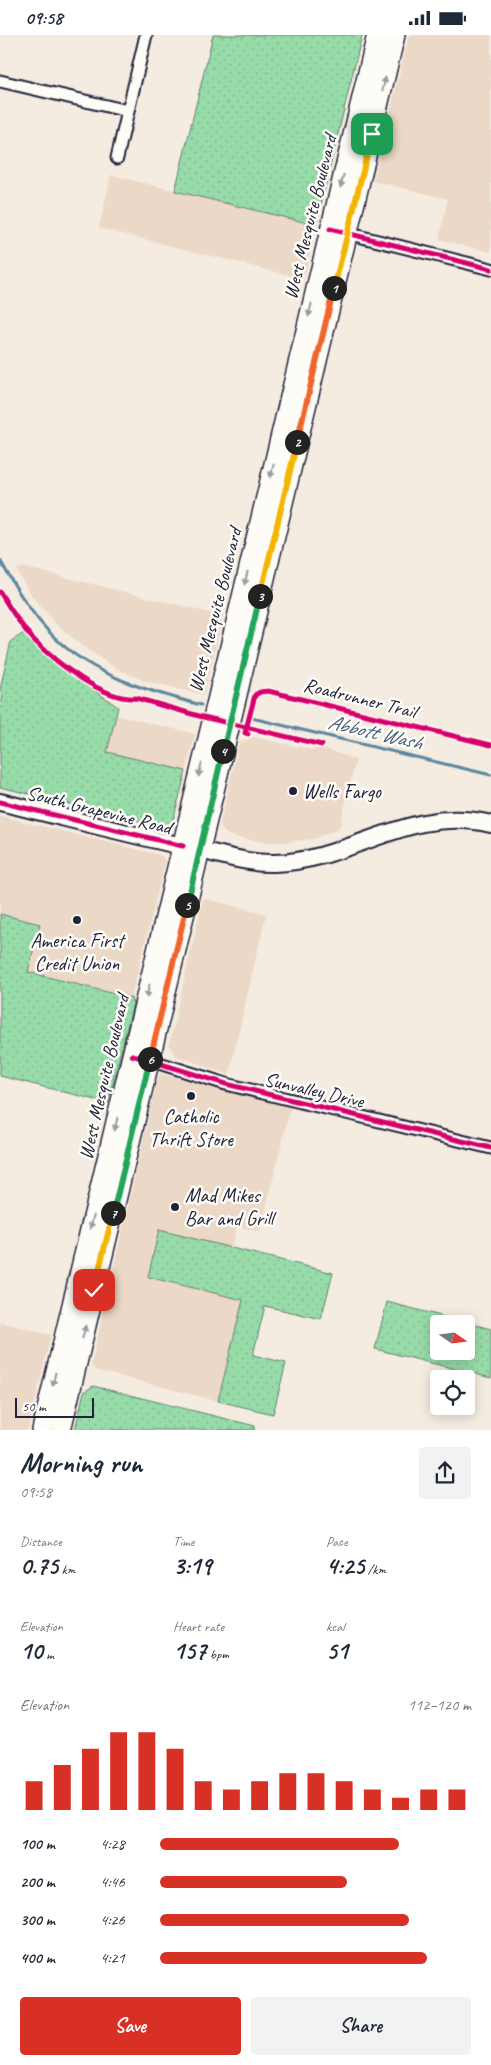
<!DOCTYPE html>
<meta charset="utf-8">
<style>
:root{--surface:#fff;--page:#f2f2f3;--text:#1f2937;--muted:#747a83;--accent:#d93025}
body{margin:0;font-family:Caveat,sans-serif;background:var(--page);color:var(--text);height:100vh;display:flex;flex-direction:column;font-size:19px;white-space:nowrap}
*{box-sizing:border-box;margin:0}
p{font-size:16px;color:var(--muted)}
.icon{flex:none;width:28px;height:28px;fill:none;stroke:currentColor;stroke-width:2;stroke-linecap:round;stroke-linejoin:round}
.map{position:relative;height:1395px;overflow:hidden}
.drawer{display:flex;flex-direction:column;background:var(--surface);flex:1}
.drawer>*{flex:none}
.needle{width:32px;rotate:104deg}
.fabs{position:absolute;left:430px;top:1280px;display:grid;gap:10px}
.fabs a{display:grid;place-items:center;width:45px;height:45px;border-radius:5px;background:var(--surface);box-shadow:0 2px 12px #0003;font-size:25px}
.scale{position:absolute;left:15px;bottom:12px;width:79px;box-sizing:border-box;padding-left:5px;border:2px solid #22223b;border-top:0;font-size:14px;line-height:18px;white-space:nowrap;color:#22223b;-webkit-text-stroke:4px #fdfcf7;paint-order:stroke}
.pin{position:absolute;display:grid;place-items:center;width:42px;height:42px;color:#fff;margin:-21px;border-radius:10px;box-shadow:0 2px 8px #0006}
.km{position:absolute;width:25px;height:25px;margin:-12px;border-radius:50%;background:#222;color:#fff;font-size:14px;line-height:25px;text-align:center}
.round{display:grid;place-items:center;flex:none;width:52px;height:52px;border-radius:5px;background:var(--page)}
.headline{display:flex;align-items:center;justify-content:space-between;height:85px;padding:0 20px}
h1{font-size:28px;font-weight:700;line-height:38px}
.stats{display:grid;grid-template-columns:repeat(3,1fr);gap:8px;height:85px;padding:5px 20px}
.stats div{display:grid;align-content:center}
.stats b{font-size:25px;font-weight:700}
.stats small{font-size:14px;font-weight:400}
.stats p{font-size:14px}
.chart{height:140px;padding:10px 20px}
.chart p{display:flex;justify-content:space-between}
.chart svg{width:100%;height:90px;margin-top:5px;stroke:var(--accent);stroke-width:6}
.button{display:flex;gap:10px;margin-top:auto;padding:10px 20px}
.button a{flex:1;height:58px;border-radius:5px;background:var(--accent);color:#fff;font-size:20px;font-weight:700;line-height:58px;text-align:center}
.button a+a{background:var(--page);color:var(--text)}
ul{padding:0 20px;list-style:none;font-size:16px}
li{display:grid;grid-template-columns:80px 60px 1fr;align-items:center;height:38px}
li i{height:12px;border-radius:6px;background:var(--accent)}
.status{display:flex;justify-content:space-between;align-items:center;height:35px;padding:0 25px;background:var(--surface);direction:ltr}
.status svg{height:14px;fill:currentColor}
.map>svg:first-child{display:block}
.built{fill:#ecd8c6}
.grass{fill:url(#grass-dots);stroke:#5c7f72;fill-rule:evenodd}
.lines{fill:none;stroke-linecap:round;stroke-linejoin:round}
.stream{stroke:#5b869f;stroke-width:3}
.street-casing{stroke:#22223b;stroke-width:15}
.secondary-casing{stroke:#22223b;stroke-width:20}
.primary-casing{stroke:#22223b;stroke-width:22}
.street{stroke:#fdfcf7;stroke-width:11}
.secondary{stroke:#fdfcf7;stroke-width:16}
.primary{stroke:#fdfcf7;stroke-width:19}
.cycleway-casing{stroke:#fdfcf7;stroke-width:8}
.cycleway{stroke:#d6006c;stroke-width:5}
.oneway{fill:#9a9aa2}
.split-1-casing{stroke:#fff;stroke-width:10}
.split-2-casing{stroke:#fff;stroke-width:10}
.split-3-casing{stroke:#fff;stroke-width:10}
.split-4-casing{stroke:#fff;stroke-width:10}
.split-5-casing{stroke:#fff;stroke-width:10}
.split-6-casing{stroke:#fff;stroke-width:10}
.split-7-casing{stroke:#fff;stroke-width:10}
.split-8-casing{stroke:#fff;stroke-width:10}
.split-1{stroke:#f5b400;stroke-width:6}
.split-2{stroke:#f0652b;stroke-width:6}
.split-3{stroke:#f5b400;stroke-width:6}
.split-4{stroke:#22a559;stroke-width:6}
.split-5{stroke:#22a559;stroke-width:6}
.split-6{stroke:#f0652b;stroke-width:6}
.split-7{stroke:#22a559;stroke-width:6}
.split-8{stroke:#f5b400;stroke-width:6}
.poi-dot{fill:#22223b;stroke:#fdfcf7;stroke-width:2}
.labels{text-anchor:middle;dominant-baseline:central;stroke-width:5;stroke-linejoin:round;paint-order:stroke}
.street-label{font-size:20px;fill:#22223b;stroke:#fdfcf7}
.poi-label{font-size:20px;fill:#22223b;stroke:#fdfcf7;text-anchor:start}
.water-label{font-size:21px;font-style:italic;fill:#435c75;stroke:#fdfcf7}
</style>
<div class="status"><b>09:58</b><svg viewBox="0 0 49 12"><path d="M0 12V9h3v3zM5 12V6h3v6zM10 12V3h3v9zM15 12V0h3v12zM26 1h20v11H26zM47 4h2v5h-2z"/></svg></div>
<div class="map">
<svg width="491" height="1395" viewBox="0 0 491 1395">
<defs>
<pattern id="grass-dots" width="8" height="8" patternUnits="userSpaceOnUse" patternTransform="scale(1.25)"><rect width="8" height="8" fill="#97dca8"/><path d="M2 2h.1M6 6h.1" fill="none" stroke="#82bc92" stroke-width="1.8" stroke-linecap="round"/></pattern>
</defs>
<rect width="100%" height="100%" fill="#f5ece1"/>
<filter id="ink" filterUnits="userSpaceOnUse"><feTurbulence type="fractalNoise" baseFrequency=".02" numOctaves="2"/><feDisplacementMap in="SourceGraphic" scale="10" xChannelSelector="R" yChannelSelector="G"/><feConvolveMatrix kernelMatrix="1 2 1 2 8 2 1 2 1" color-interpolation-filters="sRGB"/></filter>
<g filter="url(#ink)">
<g class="built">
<polygon points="409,0 491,0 491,217 439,204 448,164 373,146"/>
<polygon points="111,140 316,190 304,244 99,193"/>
<polygon points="23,532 223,581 204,660 145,646 115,633 82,611 54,587 32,561 16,535"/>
<polygon points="116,680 195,699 186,736 107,717"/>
<polygon points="254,702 313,715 321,712 356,725 339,794 313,804 288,807 264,807 239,803 228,800 222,795 220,789 239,708"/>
<polygon points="0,781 160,820 164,824 165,828 131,963 28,937 40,889 0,879"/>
<polygon points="203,863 266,879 229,1040 175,1020 169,1010"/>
<polygon points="162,1039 291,1070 260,1197 237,1191 231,1213 159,1196 148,1242 243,1265 218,1366 95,1335 91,1330 158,1041"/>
<polygon points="0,1287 51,1300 28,1395 0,1395"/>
</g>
<g class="grass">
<polygon points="213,0 362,0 316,190 175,156"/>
<polygon points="24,598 45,620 118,672 107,717 186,736 172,789 164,792 0,752 0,676 3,660 0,658 0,654 11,606"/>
<polygon points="0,879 40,889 28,937 131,963 133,969 108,1068 0,1041"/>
<polygon points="159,1195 333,1238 321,1284 265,1271 253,1320 286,1328 273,1379 218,1366 243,1265 148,1242"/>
<path d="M387 1267 491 1294V1343L375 1314ZM439 1289H466V1316H439Z"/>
<polygon points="93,1351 255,1391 254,1395 75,1395 84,1357"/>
</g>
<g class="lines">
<g class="stream">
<path d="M0 525C15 552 31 579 53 601 93 641 148 656 201 670"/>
<polyline points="252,683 491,740"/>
</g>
<g class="street-casing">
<g id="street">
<polyline points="0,46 128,76"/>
<polyline points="117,123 146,0"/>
<polyline points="342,197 491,234"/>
<polyline points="146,1024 226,1049 491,1113"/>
</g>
</g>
<g class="secondary-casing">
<path id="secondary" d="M0 767C66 783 133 800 199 815 223 820 249 829 274 828 353 826 408 769 491 789"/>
</g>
<g class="primary-casing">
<g id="primary">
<polyline points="42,1395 377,0"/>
<polyline points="61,1395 395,0"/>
</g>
</g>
<use href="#street" class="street"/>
<use href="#secondary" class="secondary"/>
<use href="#primary" class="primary"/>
<g class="cycleway-casing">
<g id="cycleway">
<polyline points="330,194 491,234"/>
<path d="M0 557C10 574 21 591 34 605 55 627 105 666 136 663L199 681 322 710"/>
<polyline points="248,699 245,698 255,660 260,657 268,656 491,710"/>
<polyline points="0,767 183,811"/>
<polyline points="132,1020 226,1049 491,1113"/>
</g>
</g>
<use href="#cycleway" class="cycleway"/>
</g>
<defs><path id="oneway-solid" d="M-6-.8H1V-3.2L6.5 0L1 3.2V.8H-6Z" transform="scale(1.25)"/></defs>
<g class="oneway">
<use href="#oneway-solid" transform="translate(384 49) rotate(-77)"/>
<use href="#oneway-solid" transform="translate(342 146) rotate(104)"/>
<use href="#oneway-solid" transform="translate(310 275) rotate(104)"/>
<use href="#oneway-solid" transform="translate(272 436) rotate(104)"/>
<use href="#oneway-solid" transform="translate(246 543) rotate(104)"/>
<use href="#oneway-solid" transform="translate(200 735) rotate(103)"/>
<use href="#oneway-solid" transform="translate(148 956) rotate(103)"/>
<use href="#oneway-solid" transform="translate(116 1089) rotate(103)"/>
<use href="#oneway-solid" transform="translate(92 1187) rotate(104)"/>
<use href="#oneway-solid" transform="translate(84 1297) rotate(-76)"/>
<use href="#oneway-solid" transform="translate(54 1344) rotate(103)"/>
</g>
</g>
<g class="lines" filter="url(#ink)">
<g class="split-1-casing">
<polyline id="split-1" points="334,253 372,99"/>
</g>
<g class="split-2-casing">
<polyline id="split-2" points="297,407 334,253"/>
</g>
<g class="split-3-casing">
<polyline id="split-3" points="260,561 297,407"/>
</g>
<g class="split-4-casing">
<polyline id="split-4" points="223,716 260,561"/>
</g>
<g class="split-5-casing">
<polyline id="split-5" points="187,870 223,716"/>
</g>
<g class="split-6-casing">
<polyline id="split-6" points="150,1024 187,870"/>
</g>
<g class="split-7-casing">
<polyline id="split-7" points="113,1178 150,1024"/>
</g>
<g class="split-8-casing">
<polyline id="split-8" points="94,1255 113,1178"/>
</g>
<use href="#split-1" class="split-1"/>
<use href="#split-2" class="split-2"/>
<use href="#split-3" class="split-3"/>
<use href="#split-4" class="split-4"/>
<use href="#split-5" class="split-5"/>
<use href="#split-6" class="split-6"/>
<use href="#split-7" class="split-7"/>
<use href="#split-8" class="split-8"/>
</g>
<g class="poi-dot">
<circle cx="293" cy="756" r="5"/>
<circle cx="77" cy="885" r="5"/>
<circle cx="191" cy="1061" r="5"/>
<circle cx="175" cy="1172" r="5"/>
</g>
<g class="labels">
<g class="street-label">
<text transform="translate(310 182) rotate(-76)">West Mesquite Boulevard</text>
<text transform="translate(215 575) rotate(-76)">West Mesquite Boulevard</text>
<text transform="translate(360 663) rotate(14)">Roadrunner Trail</text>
<text transform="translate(99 775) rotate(14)">South Grapevine Road</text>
<text transform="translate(104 1042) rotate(-77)">West Mesquite Boulevard</text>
<text transform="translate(314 1055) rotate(13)">Sunvalley Drive</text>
</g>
<g class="poi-label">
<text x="303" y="756">Wells Fargo</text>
<text x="77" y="905" text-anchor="middle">America First<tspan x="77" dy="23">Credit Union</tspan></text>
<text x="191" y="1081" text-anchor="middle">Catholic<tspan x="191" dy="23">Thrift Store</tspan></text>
<text x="185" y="1160">Mad Mikes<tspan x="185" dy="23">Bar and Grill</tspan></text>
</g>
<g class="water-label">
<text transform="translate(375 697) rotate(13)">Abbott Wash</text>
</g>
</g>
</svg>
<div class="fabs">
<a><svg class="needle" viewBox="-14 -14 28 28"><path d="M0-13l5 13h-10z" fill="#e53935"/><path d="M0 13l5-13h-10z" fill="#747a83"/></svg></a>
<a><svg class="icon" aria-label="locate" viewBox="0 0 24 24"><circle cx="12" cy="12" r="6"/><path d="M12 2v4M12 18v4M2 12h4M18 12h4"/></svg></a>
</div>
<div class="scale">50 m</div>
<div class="pin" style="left:372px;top:99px;background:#1e9e55"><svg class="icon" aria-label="arrive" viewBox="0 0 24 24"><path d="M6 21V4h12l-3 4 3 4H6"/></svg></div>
<div class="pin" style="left:94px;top:1255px;background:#d93025"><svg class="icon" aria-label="check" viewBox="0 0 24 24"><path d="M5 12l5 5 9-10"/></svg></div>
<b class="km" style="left:334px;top:253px">1</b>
<b class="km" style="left:297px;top:407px">2</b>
<b class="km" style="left:260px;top:561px">3</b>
<b class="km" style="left:223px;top:716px">4</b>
<b class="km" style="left:187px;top:870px">5</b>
<b class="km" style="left:150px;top:1024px">6</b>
<b class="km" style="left:113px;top:1178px">7</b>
</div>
<section class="drawer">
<div class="headline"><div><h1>Morning run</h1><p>09:58</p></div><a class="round"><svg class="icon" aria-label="share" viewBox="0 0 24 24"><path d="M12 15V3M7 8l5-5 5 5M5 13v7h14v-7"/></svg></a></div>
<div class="stats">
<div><p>Distance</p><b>0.75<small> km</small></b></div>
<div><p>Time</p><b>3:19</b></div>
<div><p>Pace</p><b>4:25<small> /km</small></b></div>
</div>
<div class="stats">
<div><p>Elevation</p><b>10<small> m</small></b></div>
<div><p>Heart rate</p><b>157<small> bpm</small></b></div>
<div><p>kcal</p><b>51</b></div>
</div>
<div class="chart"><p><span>Elevation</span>112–120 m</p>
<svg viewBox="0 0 160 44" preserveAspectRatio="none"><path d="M5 44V30M15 44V22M25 44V14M35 44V6M45 44V6M55 44V14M65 44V30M75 44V34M85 44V30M95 44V26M105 44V26M115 44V30M125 44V34M135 44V38M145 44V34M155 44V34"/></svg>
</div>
<ul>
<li><b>100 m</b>4:28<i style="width:77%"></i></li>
<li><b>200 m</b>4:46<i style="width:60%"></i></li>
<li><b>300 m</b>4:26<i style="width:80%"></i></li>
<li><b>400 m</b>4:21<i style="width:86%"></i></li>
</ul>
<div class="button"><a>Save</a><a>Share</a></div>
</section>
